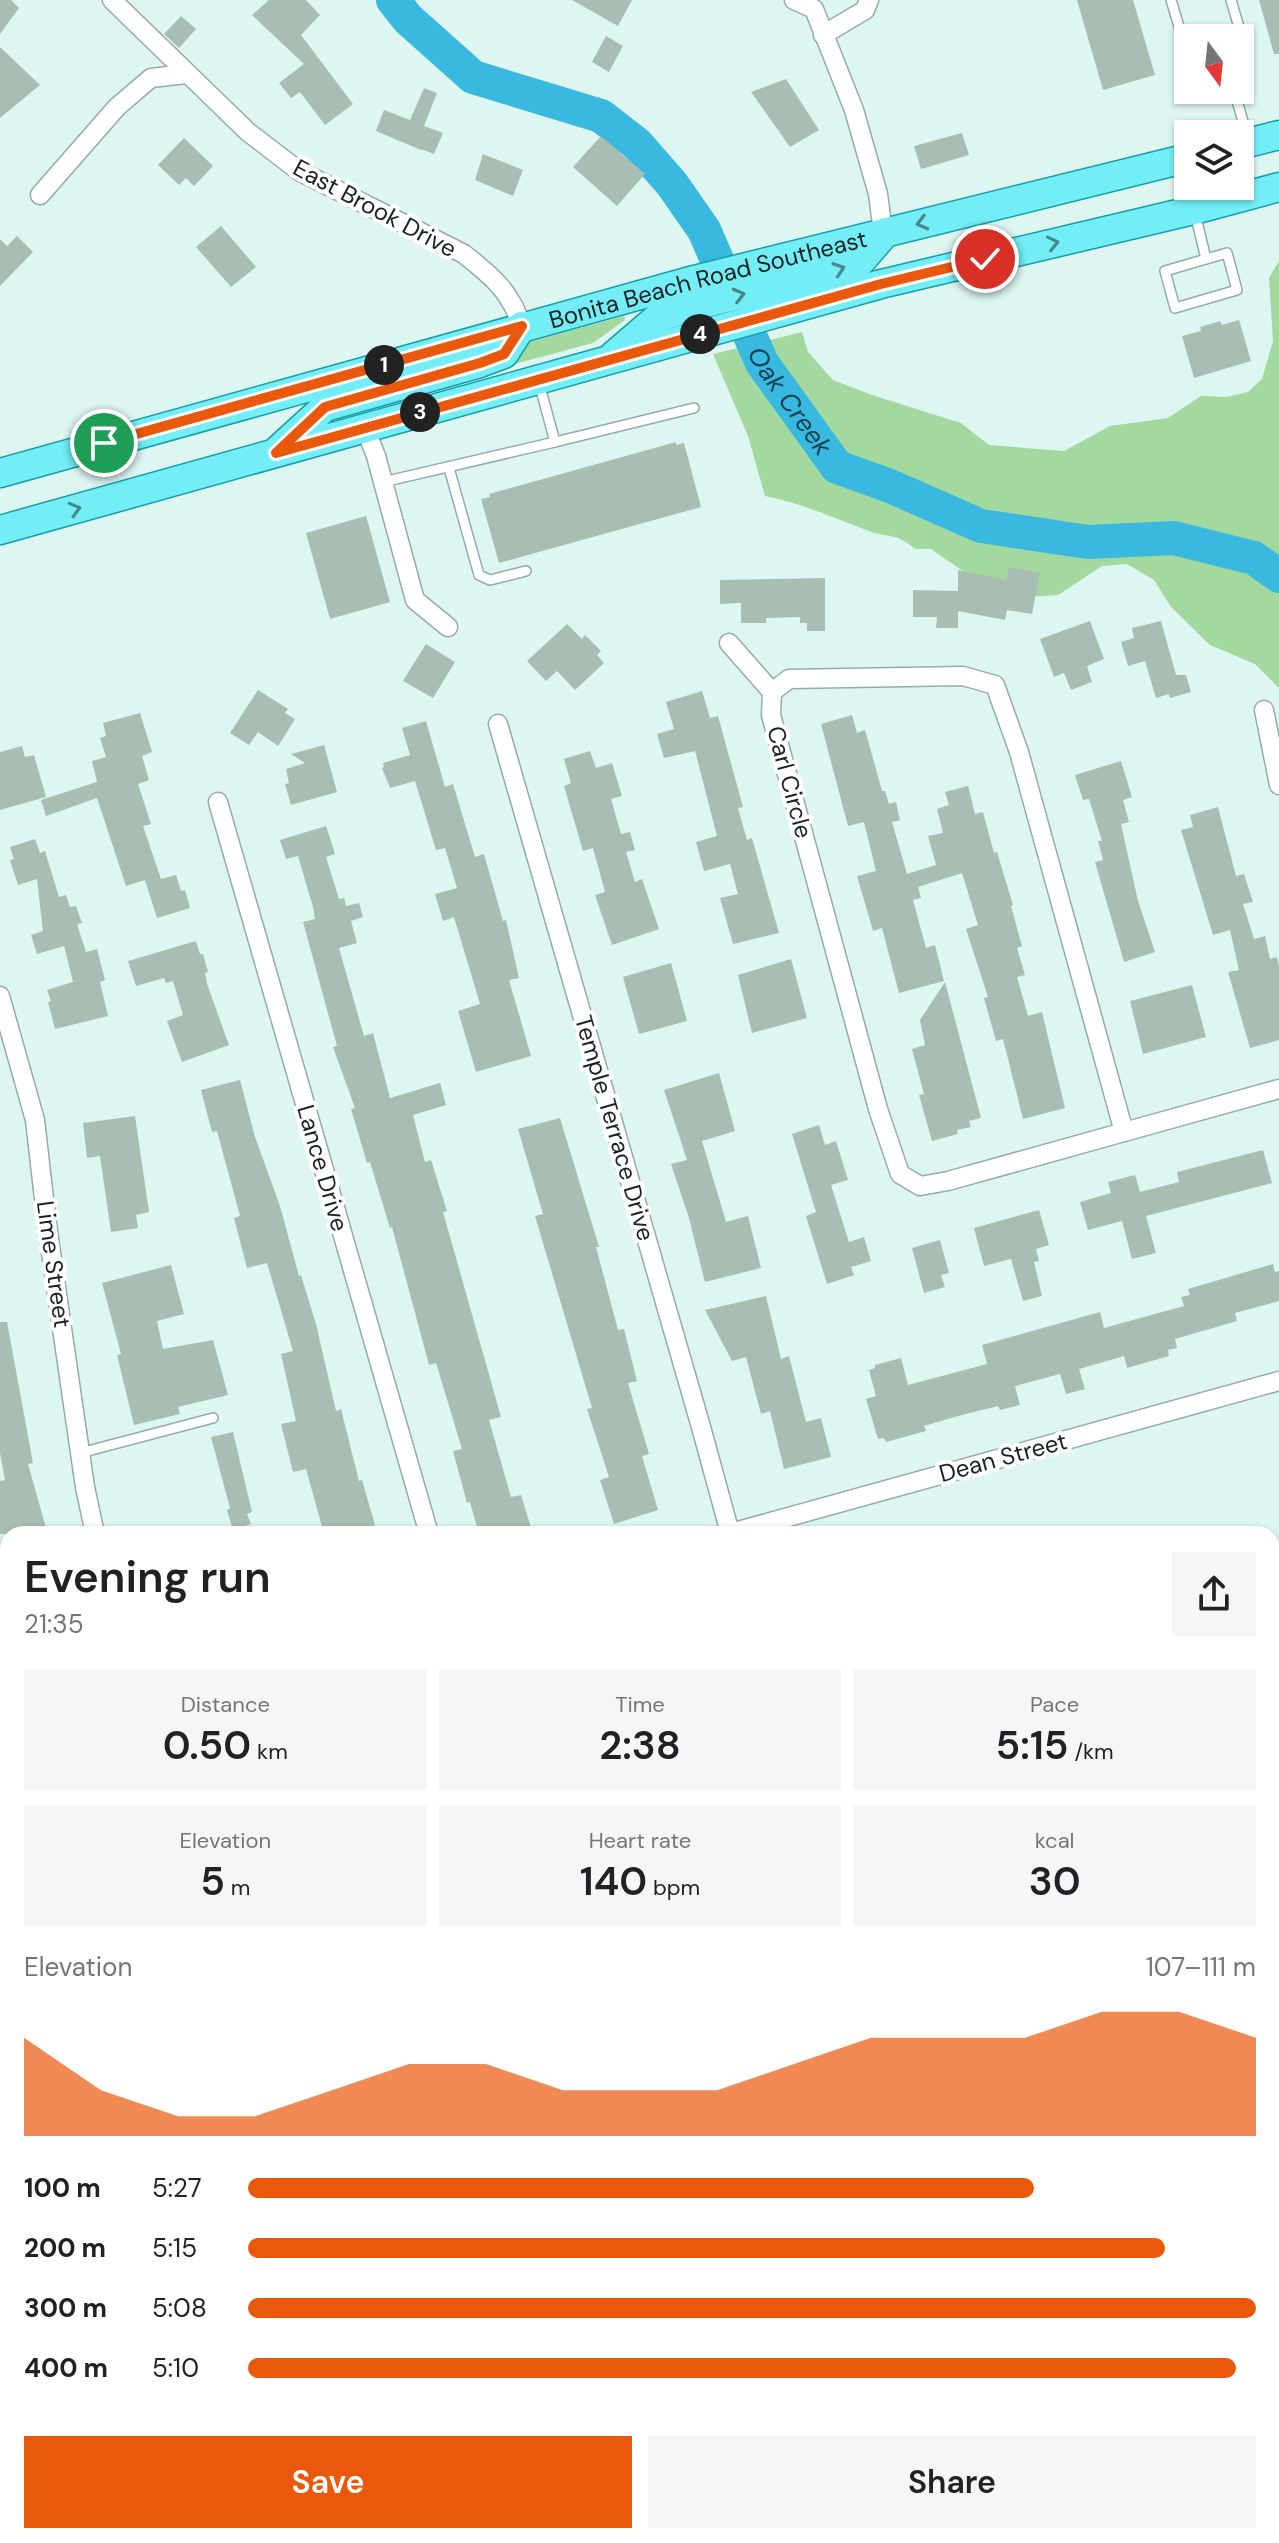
<!DOCTYPE html>
<meta charset="utf-8">
<style>
:root{--surface:#fff;--page:#f6f6f6;--text:#202124;--muted:#757577;--accent:#ea580c}
body{margin:0;font-family:"DM Sans",sans-serif;background:var(--page);color:var(--text);height:100vh;display:flex;flex-direction:column;font-size:30px;white-space:nowrap}
*{box-sizing:border-box;margin:0}
p{font-size:26px;color:var(--muted)}
.icon{flex:none;width:44px;height:44px;fill:none;stroke:currentColor;stroke-width:2;stroke-linecap:round;stroke-linejoin:round}
.map{position:relative;flex:1;overflow:hidden}
.drawer{position:absolute;left:0px;top:1526px;width:1280px;height:1018px;display:flex;flex-direction:column;background:var(--surface);border-radius:24px 24px 0 0;box-shadow:0 2px 6px #0004}
.drawer>*{flex:none}
.needle{width:52px;rotate:165deg}
.fabs{position:absolute;left:1174px;top:24px;display:grid;gap:16px}
.fabs a{display:grid;place-items:center;width:80px;height:80px;border-radius:0px;background:var(--surface);box-shadow:0 2px 6px #0004;font-size:40px}
.pin{position:absolute;display:grid;place-items:center;width:68px;height:68px;color:#fff;margin:-34px;border:4px solid #fff;border-radius:50%;box-shadow:0 2px 8px #0007}
.km{position:absolute;width:40px;height:40px;margin:-20px;border-radius:50%;background:#222;color:#fff;font-size:22px;line-height:40px;text-align:center}
.round{display:grid;place-items:center;flex:none;width:84px;height:84px;border-radius:0px;background:var(--page)}
.summary{display:flex;align-items:center;justify-content:space-between;height:136px;padding:0 24px}
h1{font-size:44px;font-weight:600;line-height:60px}
.metrics{display:grid;grid-template-columns:repeat(3,1fr);gap:12px;height:136px;padding:8px 24px}
.metrics div{display:grid;align-content:center;border-radius:0px;background:var(--page);text-align:center}
.metrics b{font-size:40px;font-weight:600}
.metrics small{font-size:22px;font-weight:400}
.metrics p{font-size:22px}
.chart{height:224px;padding:16px 24px}
.chart p{display:flex;justify-content:space-between}
.chart svg{width:100%;height:144px;margin-top:8px;fill:var(--accent);opacity:.7}
.button{display:flex;gap:16px;margin-top:auto;padding:16px 24px}
.button a{flex:1;height:92px;border-radius:0px;background:var(--accent);color:#fff;font-size:32px;font-weight:600;line-height:92px;text-align:center}
.button a+a{background:var(--page);color:var(--text)}
ul{padding:0 24px;list-style:none;font-size:26px}
li{display:grid;grid-template-columns:128px 96px 1fr;align-items:center;height:60px}
li i{height:20px;border-radius:10px;background:var(--accent)}
.map>svg:first-child{display:block}
.green{fill:#a3d89f}
.lines{fill:none;stroke-linecap:round;stroke-linejoin:round}
.river{stroke:#39b8e0;stroke-width:34}
.building{fill:#a9beb3}
.service-casing{stroke:#94aca7;stroke-width:12}
.minor-casing{stroke:#94aca7;stroke-width:21}
.primary-casing{stroke:#169ea8;stroke-width:31}
.service{stroke:#fff;stroke-width:9}
.minor{stroke:#fff;stroke-width:18}
.primary{stroke:#73edf6;stroke-width:28}
.oneway{stroke:#46888c}
.route-casing{stroke:#fff;stroke-width:16}
.route{stroke:#ea580c;stroke-width:10}
.labels{text-anchor:middle;dominant-baseline:central;stroke-width:8;stroke-linejoin:round;paint-order:stroke}
.street-label{font-size:24px;fill:#192221;stroke:#fff}
.water-label{font-size:26px;font-style:italic;fill:#073f50;stroke:#fff}
</style>
<div class="map">
<svg width="1279" height="2543" viewBox="0 0 1279 2543">
<rect width="100%" height="100%" fill="#ddf6f2"/>
<g class="green">
<path d="M1279 261V688L1255 664 1210 645 1171 607 1154 580 1127 564 1102 566 1058 595 1027 597 970 576 931 549H915C897 533 889 538 869 531 834 518 801 503 765 496L748 436 713 354 802 332 808 352 833 380 872 395 961 423 989 445 1064 451 1110 426 1168 418 1201 396 1227 397 1248 392 1262 379 1273 341 1269 278Z"/>
<polygon points="624,316 625,320 593,343 507,366 525,343"/>
<polygon points="1279,2450 1279,2543 1118,2543 1116,2536 1272,2536 1272,2452"/>
</g>
<g class="lines">
<path class="river" id="s1" d="M393 0 408 19 473 77 601 116 637 144 672 184 704 230 762 363 837 467 890 486 981 526 1088 542 1174 538 1254 558 1279 576"/>
</g>
<g class="building">
<polygon points="0,0 11,0 19,8 0,34"/>
<polygon points="269,0 306,0 320,15 301,35 353,104 325,125 300,92 291,98 279,83 304,64 252,15"/>
<polygon points="572,0 632,0 618,26"/>
<polygon points="1077,0 1133,0 1155,75 1103,90"/>
<polygon points="1259,0 1279,0 1279,54 1274,54"/>
<polygon points="181,16 196,29 179,48 164,34"/>
<polygon points="606,36 623,46 609,72 592,62"/>
<polygon points="0,47 40,85 0,118"/>
<polygon points="786,79 819,130 790,147 751,92"/>
<polygon points="424,88 437,93 424,126 443,133 434,154 421,149 421,150 376,131 384,110 410,120"/>
<polygon points="962,133 969,155 921,169 914,146"/>
<polygon points="601,136 645,174 617,206 573,167"/>
<polygon points="184,138 213,166 194,186 186,178 179,185 158,165"/>
<polygon points="483,154 523,170 513,196 475,180"/>
<polygon points="221,226 256,267 231,287 196,247"/>
<polygon points="17,236 33,252 0,286 0,239 7,246"/>
<polygon points="1239,320 1251,361 1194,378 1182,336 1201,331 1200,327 1220,321 1222,325"/>
<polygon points="676,442 676,445 684,443 701,507 499,563 481,499 490,497 489,494"/>
<polygon points="366,516 390,602 330,619 306,533"/>
<polygon points="1009,567 1040,573 1032,614 1007,610 1005,620 958,611 958,628 936,628 937,617 913,617 913,590 958,591 958,570 1006,580"/>
<polygon points="825,578 825,631 807,631 807,623 800,623 800,617 766,618 766,623 741,623 741,603 720,604 720,580"/>
<polygon points="1090,621 1104,659 1087,666 1092,682 1071,690 1064,673 1054,677 1040,639"/>
<polygon points="1161,621 1176,675 1186,675 1191,692 1170,698 1169,694 1156,698 1145,661 1128,666 1121,642 1134,638 1132,628"/>
<polygon points="567,624 582,639 585,635 601,651 597,655 604,663 575,690 557,671 546,681 527,661"/>
<polygon points="426,644 455,662 433,698 403,681"/>
<polygon points="258,690 288,709 285,713 295,719 278,746 258,732 249,745 230,733"/>
<polygon points="702,691 710,718 718,716 743,807 738,808 747,840 752,838 779,933 733,944 720,898 738,894 730,864 704,871 696,842 717,836 695,751 664,758 657,734 674,729 666,702"/>
<polygon points="140,713 152,752 142,756 149,780 138,784 151,824 143,826 161,879 176,875 181,891 185,890 190,908 157,918 145,880 126,886 97,798 46,816 41,800 97,782 92,761 106,757 100,738 106,736 103,723"/>
<polygon points="852,715 857,733 865,730 882,791 885,791 889,804 896,802 900,820 892,822 907,874 936,865 928,836 943,833 937,809 949,805 945,792 968,786 975,814 983,812 994,853 997,852 1013,905 1011,906 1022,946 1017,948 1025,975 1017,977 1028,1016 1042,1012 1065,1108 1023,1119 1003,1039 996,1041 984,998 988,997 966,929 978,925 962,873 918,887 921,898 913,900 926,948 935,945 944,981 899,993 882,928 873,931 857,876 876,871 864,822 848,826 821,724"/>
<polygon points="426,721 445,787 453,784 475,857 484,854 503,921 506,920 519,978 509,980 531,1056 476,1072 458,1011 480,1004 454,917 443,921 435,894 457,888 445,848 436,850 415,781 390,788 382,768 384,767 383,763 410,755 402,728"/>
<polygon points="324,745 337,792 291,805 285,784 289,783 286,769 305,763 291,754"/>
<polygon points="22,746 25,757 34,755 46,797 0,810 0,752"/>
<polygon points="590,751 596,768 612,763 622,796 611,799 621,834 630,832 635,850 626,852 635,882 642,879 659,929 612,945 595,895 605,892 593,848 583,851 564,786 571,783 564,759"/>
<polygon points="1121,761 1132,797 1123,800 1129,822 1121,824 1138,901 1155,952 1124,962 1095,862 1103,860 1098,841 1102,841 1089,799 1083,800 1075,775"/>
<polygon points="1218,807 1236,876 1244,874 1253,902 1243,904 1254,939 1265,936 1270,959 1277,957 1279,967 1279,1040 1250,1048 1228,972 1239,970 1230,930 1213,935 1181,830 1193,827 1190,815"/>
<polygon points="326,826 335,854 326,857 339,899 344,898 346,906 359,903 363,917 351,921 357,943 339,948 364,1036 373,1033 390,1098 440,1083 446,1105 413,1115 425,1162 431,1160 447,1211 443,1212 501,1417 489,1420 511,1497 521,1495 533,1534 479,1534 470,1502 467,1503 453,1451 462,1449 436,1363 429,1365 392,1227 390,1228 370,1162 367,1163 351,1109 355,1108 333,1047 337,1046 303,922 315,919 313,907 298,856 286,859 280,840"/>
<polygon points="35,839 40,853 45,851 59,897 66,895 70,907 76,906 82,923 77,924 86,952 97,949 105,980 100,982 108,1016 55,1029 48,1002 51,1001 47,990 73,982 64,946 37,954 31,935 43,931 37,879 18,885 10,860 14,859 10,847"/>
<polygon points="196,941 200,954 203,954 208,972 205,973 207,984 229,1045 182,1062 167,1021 183,1015 173,981 166,983 164,978 136,986 128,961"/>
<polygon points="791,959 807,1018 752,1033 738,975"/>
<polygon points="671,963 687,1021 639,1034 623,977"/>
<polygon points="945,982 981,1118 969,1121 971,1127 957,1130 958,1134 932,1141 919,1095 924,1094 912,1049 925,1045 920,1020"/>
<polygon points="1192,985 1206,1037 1143,1054 1130,1001"/>
<polygon points="719,1073 735,1131 702,1141 726,1222 748,1216 761,1268 705,1282 689,1218 671,1164 687,1160 664,1090"/>
<polygon points="240,1080 255,1137 280,1206 299,1276 301,1275 316,1324 336,1411 341,1409 359,1481 362,1480 375,1525 343,1534 324,1534 306,1469 293,1472 281,1424 296,1421 281,1354 293,1351 267,1263 247,1268 234,1218 240,1216 217,1131 212,1132 201,1090"/>
<polygon points="135,1116 149,1212 136,1215 138,1228 111,1232 100,1156 87,1158 83,1123"/>
<polygon points="560,1118 599,1247 596,1247 618,1330 624,1329 637,1381 628,1383 649,1454 642,1456 658,1510 614,1524 600,1480 609,1477 587,1409 592,1408 535,1216 543,1214 518,1129"/>
<polygon points="819,1125 825,1145 836,1141 848,1180 831,1185 849,1242 864,1237 871,1261 851,1267 854,1275 827,1284 806,1216 816,1212 792,1134"/>
<polygon points="1263,1150 1272,1183 1146,1216 1156,1253 1132,1259 1122,1221 1088,1230 1080,1202 1111,1193 1108,1182 1135,1175 1140,1192 1179,1182 1177,1172"/>
<polygon points="1039,1210 1049,1245 1036,1249 1039,1261 1034,1262 1042,1296 1023,1301 1011,1259 984,1266 974,1228"/>
<polygon points="940,1240 949,1273 941,1275 945,1287 924,1293 912,1248"/>
<polygon points="1273,1264 1275,1272 1279,1271 1279,1301 1235,1313 1237,1321 1175,1339 1177,1348 1168,1350 1169,1356 1127,1368 1124,1356 1079,1369 1085,1389 1066,1394 1060,1374 1015,1386 1020,1405 1000,1410 998,1406 958,1416 924,1426 926,1431 886,1442 884,1438 878,1439 866,1399 876,1396 869,1370 875,1368 875,1365 901,1358 908,1385 987,1364 982,1345 1100,1312 1104,1328 1184,1306 1181,1297 1190,1295 1188,1289"/>
<polygon points="171,1265 184,1314 157,1321 163,1349 213,1340 228,1395 178,1407 180,1414 134,1425 117,1355 121,1354 102,1283"/>
<polygon points="766,1296 781,1359 789,1356 806,1422 821,1418 831,1457 784,1469 770,1411 761,1414 746,1357 732,1361 705,1310"/>
<polygon points="0,1322 7,1322 33,1463 28,1464 46,1528 23,1534 0,1534 0,1481 5,1480 0,1453"/>
<polygon points="233,1432 252,1512 247,1514 251,1524 233,1530 227,1510 230,1508 211,1437"/>
</g>
<g class="lines">
<g class="service-casing">
<g id="service">
<polyline points="1171,0 1188,56"/>
<polyline points="1231,0 1246,51 1240,53"/>
<polyline points="1234,90 1248,139"/>
<polyline points="1195,213 1206,259 1165,271 1175,308 1237,290 1227,253 1206,259"/>
<polyline points="555,442 694,408"/>
<polyline points="449,468 479,575 490,580 526,571"/>
<polyline points="383,482 555,442 539,383"/>
<polyline points="80,1453 213,1418"/>
<polyline points="1272,1807 1279,1816"/>
</g>
</g>
<g class="minor-casing">
<g id="minor">
<path d="M112 0 248 132 299 171 464 254C481 268 500 282 511 302 516 309 518 318 522 326"/>
<polyline points="794,0 814,9 854,110 878,194 883,232"/>
<polyline points="823,35 865,10 869,0"/>
<polyline points="40,195 117,107 151,78 186,74"/>
<polyline points="365,428 376,456 415,600 448,627"/>
<polyline points="729,643 772,692"/>
<polygon points="963,676 995,685 1019,752 1124,1132 948,1181 920,1186 900,1174 878,1109 771,715 772,692 789,679"/>
<polyline points="1264,710 1279,785"/>
<polyline points="498,724 701,1427 730,1533"/>
<polyline points="218,802 429,1534"/>
<polyline points="0,996 35,1120 47,1225 85,1487 95,1534"/>
<polyline points="1124,1132 1279,1089"/>
<polyline points="727,1534 1279,1381"/>
<polyline points="0,1735 8,1733"/>
<polyline points="0,2121 8,2119"/>
<polyline points="1272,2146 1279,2144"/>
<polyline points="0,2355 8,2353"/>
<polyline points="1272,2449 1279,2447"/>
<polyline points="487,2536 490,2543"/>
<polyline points="592,2536 594,2543"/>
<polyline points="1131,2536 1133,2543"/>
<polyline points="244,2543 247,2536"/>
<polyline points="928,2543 954,2536"/>
</g>
</g>
<g class="primary-casing">
<g id="primary">
<polyline points="1240,145 1279,135"/>
<polyline points="614,355 657,318 698,305 836,271 861,261 886,232"/>
<polyline points="279,449 325,407 480,363 504,354 522,326"/>
<path id="s2" d="M0 473 694 280 1188 158"/>
<polyline points="0,530 881,284 1194,210 1279,187"/>
</g>
</g>
<use href="#service" class="service"/>
<use href="#minor" class="minor"/>
<use href="#primary" class="primary"/>
</g>
<defs><path id="oneway-chevron" d="M-2-3.5L2.5 0L-2 3.5" fill="none" stroke-width="1.6" stroke-linecap="round" stroke-linejoin="round" transform="scale(2)"/></defs>
<g class="oneway">
<use href="#oneway-chevron" transform="translate(922 223) rotate(166)"/>
<use href="#oneway-chevron" transform="translate(1053 243) rotate(-13)"/>
<use href="#oneway-chevron" transform="translate(839 269) rotate(-19)"/>
<use href="#oneway-chevron" transform="translate(739 295) rotate(-14)"/>
<use href="#oneway-chevron" transform="translate(75 509) rotate(-16)"/>
</g>
<g class="lines">
<g class="route-casing">
<polyline id="route" points="104,443 522,326 504,354 480,363 325,407 276,453 881,284 985,259"/>
</g>
<use href="#route" class="route"/>
</g>
<g class="labels">
<g class="street-label">
<text transform="translate(375 208) rotate(28)">East Brook Drive</text>
<text stroke="none"><textPath href="#s2" startOffset="734">Bonita Beach Road Southeast</textPath></text>
<text transform="translate(790 782) rotate(75)">Carl Circle</text>
<text transform="translate(615 1128) rotate(74)">Temple Terrace Drive</text>
<text transform="translate(323 1168) rotate(74)">Lance Drive</text>
<text transform="translate(54 1264) rotate(82)">Lime Street</text>
<text transform="translate(1003 1457) rotate(-15)">Dean Street</text>
</g>
<g class="water-label">
<text stroke="none"><textPath href="#s1" startOffset="592">Oak Creek</textPath></text>
</g>
</g>
</svg>
<div class="fabs">
<a><svg class="needle" viewBox="-14 -14 28 28"><path d="M0-13l5 13h-10z" fill="#e53935"/><path d="M0 13l5-13h-10z" fill="#757577"/></svg></a>
<a><svg class="icon" aria-label="layers" viewBox="0 0 24 24"><path d="M12 4l9 5-9 5-9-5zM3 14l9 5 9-5"/></svg></a>
</div>
<div class="pin" style="left:104px;top:443px;background:#1e9e55"><svg class="icon" aria-label="arrive" viewBox="0 0 24 24"><path d="M6 21V4h12l-3 4 3 4H6"/></svg></div>
<div class="pin" style="left:985px;top:259px;background:#d93025"><svg class="icon" aria-label="check" viewBox="0 0 24 24"><path d="M5 12l5 5 9-10"/></svg></div>
<b class="km" style="left:384px;top:365px">1</b>
<b class="km" style="left:420px;top:412px">3</b>
<b class="km" style="left:700px;top:334px">4</b>
<section class="drawer">
<div class="summary"><div><h1>Evening run</h1><p>21:35</p></div><a class="round"><svg class="icon" aria-label="share" viewBox="0 0 24 24"><path d="M12 15V3M7 8l5-5 5 5M5 13v7h14v-7"/></svg></a></div>
<div class="metrics">
<div><p>Distance</p><b>0.50<small> km</small></b></div>
<div><p>Time</p><b>2:38</b></div>
<div><p>Pace</p><b>5:15<small> /km</small></b></div>
</div>
<div class="metrics">
<div><p>Elevation</p><b>5<small> m</small></b></div>
<div><p>Heart rate</p><b>140<small> bpm</small></b></div>
<div><p>kcal</p><b>30</b></div>
</div>
<div class="chart"><p><span>Elevation</span>107–111 m</p>
<svg viewBox="0 0 160 44" preserveAspectRatio="none"><path d="M0 44V14L10 30L20 38L30 38L40 30L50 22L60 22L70 30L80 30L90 30L100 22L110 14L120 14L130 14L140 6L150 6L160 14V44z"/></svg>
</div>
<ul>
<li><b>100 m</b>5:27<i style="width:78%"></i></li>
<li><b>200 m</b>5:15<i style="width:91%"></i></li>
<li><b>300 m</b>5:08<i style="width:100%"></i></li>
<li><b>400 m</b>5:10<i style="width:98%"></i></li>
</ul>
<div class="button"><a>Save</a><a>Share</a></div>
</section>
</div>
